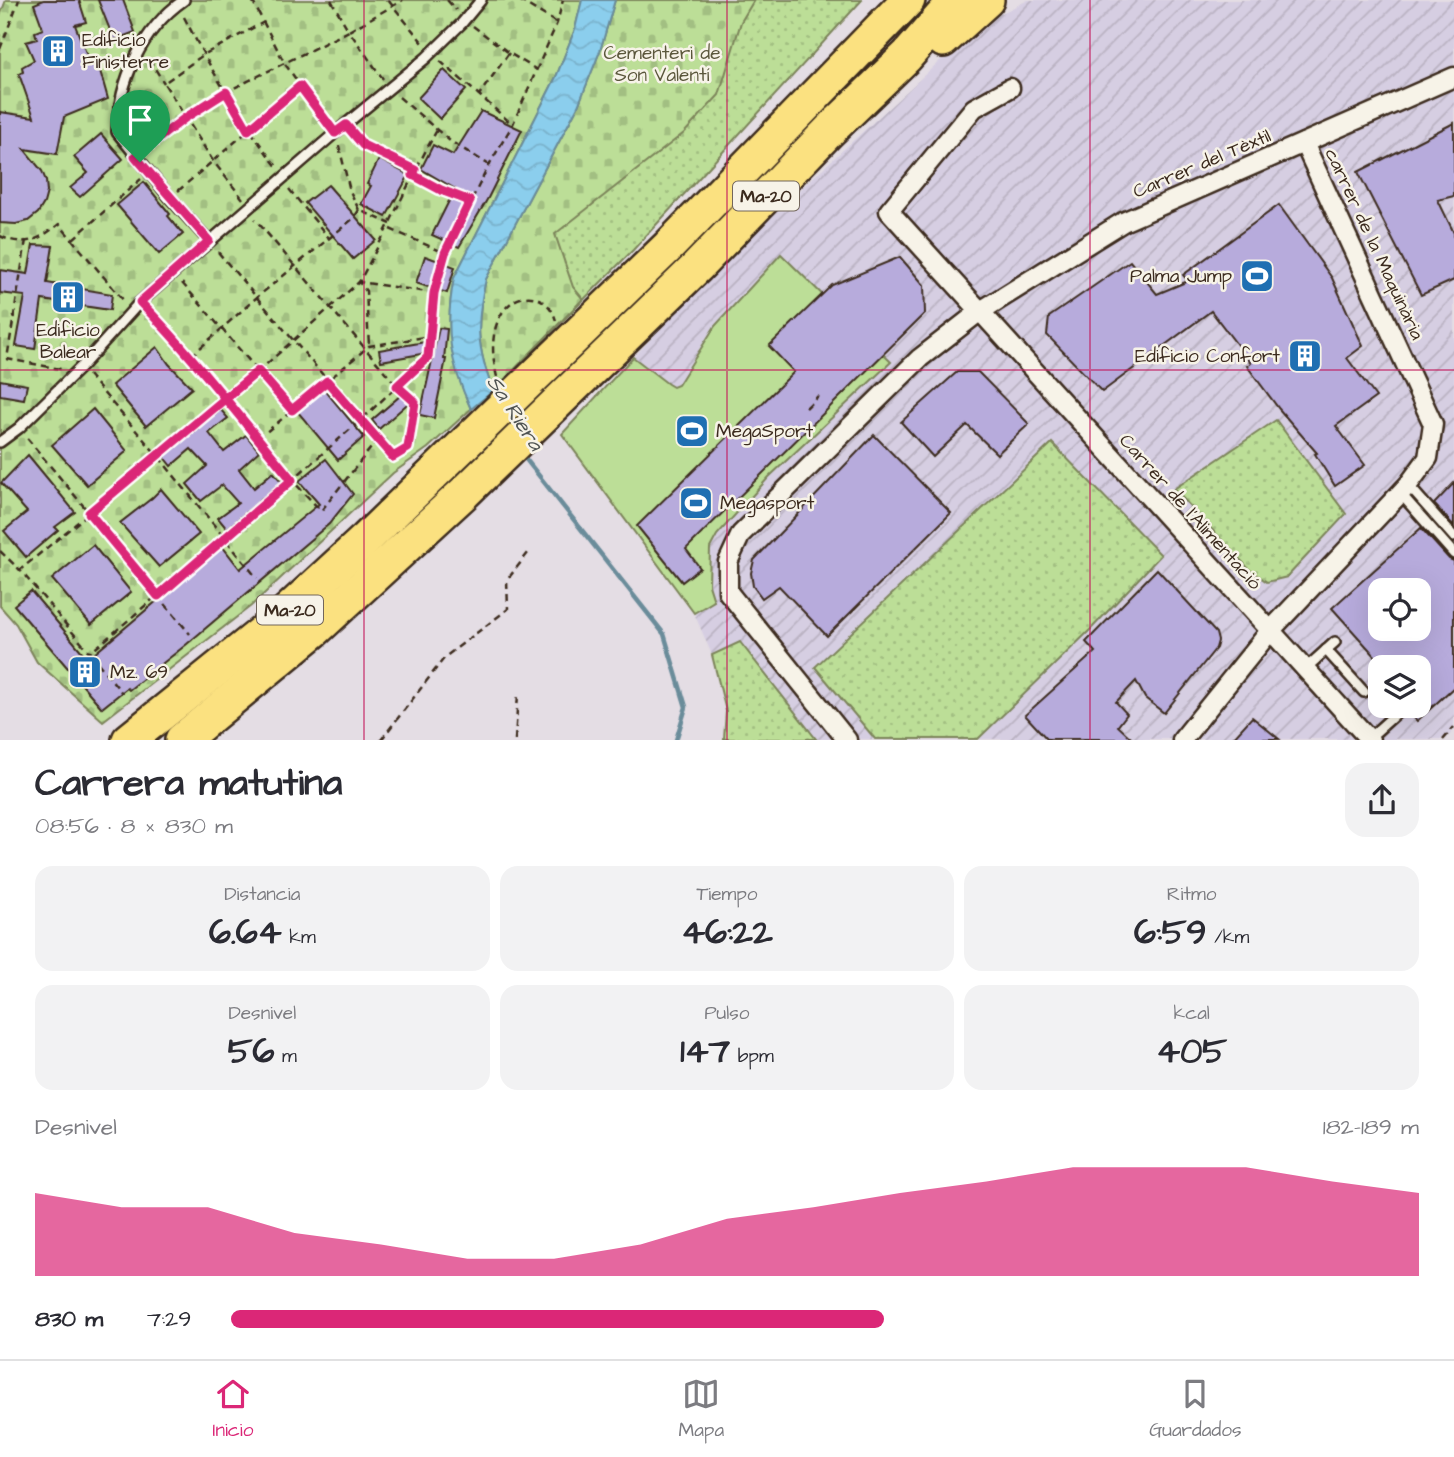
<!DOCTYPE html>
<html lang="es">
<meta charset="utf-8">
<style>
:root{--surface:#fff;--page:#f2f2f3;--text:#2b2b33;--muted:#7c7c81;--line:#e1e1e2;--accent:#db2777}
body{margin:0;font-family:"Architects Daughter",sans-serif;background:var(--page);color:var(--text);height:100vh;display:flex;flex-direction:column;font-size:26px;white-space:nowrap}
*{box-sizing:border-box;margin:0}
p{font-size:23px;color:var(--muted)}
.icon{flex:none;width:38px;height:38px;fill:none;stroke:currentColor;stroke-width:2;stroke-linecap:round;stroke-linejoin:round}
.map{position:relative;height:740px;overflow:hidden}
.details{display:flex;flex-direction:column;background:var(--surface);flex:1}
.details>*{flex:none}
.tools{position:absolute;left:1368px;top:578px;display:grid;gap:14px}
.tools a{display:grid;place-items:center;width:63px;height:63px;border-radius:14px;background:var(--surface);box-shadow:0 7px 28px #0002;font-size:35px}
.pin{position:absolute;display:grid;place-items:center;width:60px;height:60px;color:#fff;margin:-72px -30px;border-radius:50% 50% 50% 0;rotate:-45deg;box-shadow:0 0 7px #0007}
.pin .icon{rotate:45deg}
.round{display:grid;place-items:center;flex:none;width:74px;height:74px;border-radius:21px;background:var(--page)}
.summary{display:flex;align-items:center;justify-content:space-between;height:119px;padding:0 35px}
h1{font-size:38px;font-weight:700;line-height:52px}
.figures{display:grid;grid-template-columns:repeat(3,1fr);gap:10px;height:119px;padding:7px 35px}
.figures div{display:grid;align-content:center;border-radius:18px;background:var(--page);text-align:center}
.figures b{font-size:35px;font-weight:700}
.figures small{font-size:19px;font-weight:400}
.figures p{font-size:19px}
.chart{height:196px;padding:14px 35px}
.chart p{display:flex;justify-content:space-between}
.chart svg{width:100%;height:126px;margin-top:7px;fill:var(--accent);opacity:.7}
ul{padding:0 35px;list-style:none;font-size:23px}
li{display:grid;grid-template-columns:112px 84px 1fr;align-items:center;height:52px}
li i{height:18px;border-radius:9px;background:var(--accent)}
.tabs{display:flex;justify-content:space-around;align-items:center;height:98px;border-top:2px solid var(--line);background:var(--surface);font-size:19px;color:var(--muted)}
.tabs a{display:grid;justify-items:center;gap:4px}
.tabs .selected{color:var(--accent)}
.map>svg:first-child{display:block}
.industrial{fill:url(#industrial-furrows);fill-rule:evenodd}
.grass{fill:url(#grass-dots);stroke:#7c845a;stroke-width:2}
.cemetery{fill:url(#cemetery-stones);stroke:#7c845a;stroke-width:2}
.garden{fill:#bcde97;stroke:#7c845a;stroke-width:2}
.water{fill:url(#water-waves);stroke:#6b8c9a;stroke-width:2}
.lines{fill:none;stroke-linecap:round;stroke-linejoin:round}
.stream{stroke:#6b8c9a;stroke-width:4.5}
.building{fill:#b7abdc;stroke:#3b2a1e;stroke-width:2;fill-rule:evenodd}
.lane-casing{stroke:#3b2a1e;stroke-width:14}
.street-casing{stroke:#3b2a1e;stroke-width:23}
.highway-casing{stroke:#3b2a1e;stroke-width:38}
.path{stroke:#3b2a1e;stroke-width:2.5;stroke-dasharray:7 5;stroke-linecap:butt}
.lane{stroke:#f7f3e8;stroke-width:9}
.street{stroke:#f7f3e8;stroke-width:18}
.highway{stroke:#fbe180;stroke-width:33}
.route-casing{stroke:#fff;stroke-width:14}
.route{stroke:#db2777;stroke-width:9}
.grid{fill:none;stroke:#c2185b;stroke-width:2;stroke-opacity:0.55}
.labels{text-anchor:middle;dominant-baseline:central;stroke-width:5;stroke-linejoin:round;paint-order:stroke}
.shield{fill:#f7f3e8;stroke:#73665b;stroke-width:2}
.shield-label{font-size:18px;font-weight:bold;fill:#3b2a1e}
.poi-label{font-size:19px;fill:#3b2a1e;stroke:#f7f3e8;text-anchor:start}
.park-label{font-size:19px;fill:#5b573c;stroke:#f7f3e8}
.street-label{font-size:19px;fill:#3b2a1e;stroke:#f7f3e8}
.water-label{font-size:21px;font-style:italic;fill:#4f5352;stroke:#f7f3e8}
</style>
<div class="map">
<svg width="1454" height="740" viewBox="0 0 1454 740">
<defs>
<pattern id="industrial-furrows" width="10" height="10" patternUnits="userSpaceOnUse" patternTransform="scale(1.75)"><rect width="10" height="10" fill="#d6cee2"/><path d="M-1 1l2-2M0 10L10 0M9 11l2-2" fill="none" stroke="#b9b1c1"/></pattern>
<pattern id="grass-dots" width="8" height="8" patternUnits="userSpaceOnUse" patternTransform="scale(1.75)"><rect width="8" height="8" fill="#bcde97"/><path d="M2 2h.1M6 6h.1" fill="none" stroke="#a2bf82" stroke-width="1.8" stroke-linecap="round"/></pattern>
<pattern id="cemetery-stones" width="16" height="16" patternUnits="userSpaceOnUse" patternTransform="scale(1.75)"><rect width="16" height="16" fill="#bcde97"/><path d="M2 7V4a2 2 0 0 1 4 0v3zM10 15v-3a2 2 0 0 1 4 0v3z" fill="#a2bf82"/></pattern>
<pattern id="water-waves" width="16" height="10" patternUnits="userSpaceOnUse" patternTransform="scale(1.75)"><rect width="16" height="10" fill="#8bceed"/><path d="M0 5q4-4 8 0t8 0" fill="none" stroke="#79b1cb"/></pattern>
</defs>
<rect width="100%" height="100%" fill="#e4dde4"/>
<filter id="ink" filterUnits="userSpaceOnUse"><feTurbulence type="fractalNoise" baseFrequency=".0143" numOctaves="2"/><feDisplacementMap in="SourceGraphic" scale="14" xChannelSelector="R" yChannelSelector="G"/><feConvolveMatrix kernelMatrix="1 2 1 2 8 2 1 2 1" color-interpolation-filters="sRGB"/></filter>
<g filter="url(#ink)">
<path class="industrial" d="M1028 0H1454V730L1446 739H724L726 711 712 655 694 613 562 434 734 250 980 24ZM1381 590H1419V628H1381ZM1381 667H1419V705H1381Z"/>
<g class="grass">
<polygon points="615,0 862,0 633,250 493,391 530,198 555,152 591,73"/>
<polygon points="1276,420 1346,514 1287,577 1267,582 1250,570 1174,489"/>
<polygon points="1052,443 1161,555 1091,629 978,739 875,739 815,667"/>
<polygon points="740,642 816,739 724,739 726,711 712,655"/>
</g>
<g class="cemetery">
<path d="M6 0H582L575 29 556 77 454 278C444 328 451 363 471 409L428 448 393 473 251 606 103 721 37 662 16 624 0 606V16Z"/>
<path d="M615 0H754L741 22 719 95 684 133 555 234 573 287 583 299 493 391C477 347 475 326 486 279L578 106 600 51Z"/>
</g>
<polygon class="garden" points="781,254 891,362 769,477 717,535 710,548 709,585 714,601 694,613 562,434 633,357 668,384 673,387 678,385 715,326"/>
<path class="water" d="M582 0H615L600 51 578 106 486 279C475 325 477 347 493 391L471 409C450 364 444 328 454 278L556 77 575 29Z"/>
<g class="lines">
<polyline class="stream" points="521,453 664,634 686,707 676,740"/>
</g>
<g class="building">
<polygon points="44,0 79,0 86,22 75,25 90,63 97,60 108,99 64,117 57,154 24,149 42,171 46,181 47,192 44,203 38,213 28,221 16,224 0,223 0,112 34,117 19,74 23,72 22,67 34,60 26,42 37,39 35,32 43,29 34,4"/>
<polygon points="98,0 123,0 135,32 114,40"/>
<polygon points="444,70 466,90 440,119 418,98"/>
<polygon points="481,111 522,130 488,198 459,247 432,235 455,189 421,169 433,145 453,155"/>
<polygon points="1454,123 1454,196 1438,200 1454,233 1454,280 1421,295 1358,172"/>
<polygon points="101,134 123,159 80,197 70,188 88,173 74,157"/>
<polygon points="379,159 409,175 386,217 361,204 371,186 367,184"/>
<polygon points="144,182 170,214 168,216 183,234 159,254 117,205"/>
<polygon points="328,185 376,240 353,259 305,203"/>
<polygon points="1279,205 1332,278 1363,346 1347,358 1376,397 1336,426 1365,465 1335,486 1315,454 1317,453 1279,409 1247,366 1251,363 1211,311 1102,392 1047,335 1049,317 1130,261 1157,294 1188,281 1183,275"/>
<polygon points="33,245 53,246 47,283 112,294 110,310 42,300 35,349 16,346 25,296 0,293 0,270 28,274"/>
<polygon points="425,256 455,267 447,293 416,283"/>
<polygon points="900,257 924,285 925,313 686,549 700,568 682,582 637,526 794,372 769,346 832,285"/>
<polygon points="439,328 447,329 444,359 446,359 434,418 420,415"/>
<polygon points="425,342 427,353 381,361 379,350"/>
<polygon points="157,347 169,364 192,388 146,426 112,385"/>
<polygon points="957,372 978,372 1029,424 997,454 967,425 933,457 901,422"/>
<polygon points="0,380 27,385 24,399 0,395"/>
<polygon points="324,389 364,437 338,460 297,411"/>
<polygon points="407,390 414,398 379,429 372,420"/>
<polygon points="93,409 127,451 87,485 52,445"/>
<polygon points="220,409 228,418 209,433 224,452 246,435 259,451 239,469 254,488 273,472 282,482 227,529 218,518 238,503 222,485 201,501 187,484 207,466 191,449 171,466 163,456"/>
<polygon points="874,435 951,513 827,636 779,586 762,598 753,586 751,573 754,560"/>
<polygon points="28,455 75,512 55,527 58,530 26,557 4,531 27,512 1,483"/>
<polygon points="326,459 353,494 329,524 187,644 129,690 127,688 102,708 14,605 31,591 88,659 222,546 240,569 319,504 299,481"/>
<polygon points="1454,483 1454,526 1434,504"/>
<polygon points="161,489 199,534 159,567 120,523 152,498"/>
<path d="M1421 528 1449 559 1454 561V687L1417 721 1403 705H1419V667H1385L1332 608ZM1381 590H1419V628H1381Z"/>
<polygon points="93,545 131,592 91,625 52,579"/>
<polygon points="1157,569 1216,633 1218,641 1216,648 1164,713 1145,698 1136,681 1116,702 1127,714 1118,726 1132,739 1047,739 1025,715 1095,652 1086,642"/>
<polygon points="1252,717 1279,739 1232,739"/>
</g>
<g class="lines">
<g class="lane-casing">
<g id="lane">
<path d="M184 0C141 30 119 81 117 132L170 198 209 241"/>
<polyline points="0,442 19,428 82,366 140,302 335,133 426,58 462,23 481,0"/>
<polyline points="1408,485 1454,537"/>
<polyline points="1400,493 1454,554"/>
<polyline points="1326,650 1364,692"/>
<polyline points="1305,669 1335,642"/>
<polyline points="1369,738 1399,711"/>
</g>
</g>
<g class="street-casing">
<g id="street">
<polyline points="1010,88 974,108 889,211 1370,740"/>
<polyline points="847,740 728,592 728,562 741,534 920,358 979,312 1123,222 1454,77"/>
<polyline points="1182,740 1270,631 1408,485 1428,458 1433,424 1304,143"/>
</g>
</g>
<g class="highway-casing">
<g id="highway">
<polyline points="943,40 987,0"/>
<polyline points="129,740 278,620 366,539 668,247 908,0"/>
<polyline points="182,740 314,631 465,492 697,267 829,131 907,56 956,0"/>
</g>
</g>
<g class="path">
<polyline points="252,0 285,64 329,125"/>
<polyline points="331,0 349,31 403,0"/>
<polyline points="388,0 423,43"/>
<polyline points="447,0 456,10"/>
<polyline points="519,0 557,23"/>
<path d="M184 17C211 70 241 121 278 168"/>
<polyline points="473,26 509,53 537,70"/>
<polyline points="0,49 19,0"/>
<polyline points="509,53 479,95 512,124"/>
<polyline points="149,59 164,83"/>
<polyline points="440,61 479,95"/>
<polyline points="399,97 450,141 491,166"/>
<path d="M437 130C409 180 387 232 359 282L434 293 445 253 489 165 513 124 557 23 563 0"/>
<polyline points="353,133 363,145 415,170"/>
<polyline points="339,146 350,191 359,210 391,224"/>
<polyline points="146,149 226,92 349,31 383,79"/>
<polyline points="413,175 441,190 470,201"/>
<polyline points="289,189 329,238"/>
<polyline points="178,191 300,86"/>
<polyline points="243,199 213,161 164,83 203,55 264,22"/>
<path d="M359 210 354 218 256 298 190 357C224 398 258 439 292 480L90 653 20 570 226 400 359 282 366 291 369 346"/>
<polyline points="390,229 445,253"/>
<path d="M0 236C26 248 40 239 59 224L125 302"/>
<polyline points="73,239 141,179"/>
<polyline points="26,240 7,359 61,369"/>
<polyline points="218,252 393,457 408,448 415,402 397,386 255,219"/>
<polyline points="182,283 292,410"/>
<polyline points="148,310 190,357"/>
<polyline points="88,375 158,456 257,578"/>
<path d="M497 377C492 357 490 332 502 313 518 288 549 293 556 321"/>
<polyline points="806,408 818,396"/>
<polyline points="27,438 190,634"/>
<polyline points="258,439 369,346 431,336 434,293"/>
<polyline points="378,439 321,511 292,480 361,420 428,357 431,336"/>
<polyline points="0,551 20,570"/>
<polyline points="90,653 122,693"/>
<polyline points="381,740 445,657 508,609 507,580 528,553"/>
<polyline points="515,740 518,694"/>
<polyline points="1443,740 1454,727"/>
</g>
<use href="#lane" class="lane"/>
<use href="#street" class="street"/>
<use href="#highway" class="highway"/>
</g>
</g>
<g class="lines" filter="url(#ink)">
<g class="route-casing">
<path id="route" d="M140 162 209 241 140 302C195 358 242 420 292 480L158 596 89 513 258 371 292 410 327 381 393 457 408 448 415 402 397 386 428 357 434 293 445 253 470 201 441 190 413 175 415 170 363 145 346 125 335 133 300 86 248 130 226 92 185 118 135 156 140 162"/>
</g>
<use href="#route" class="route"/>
</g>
<path class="grid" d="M364 0V740M727 0V740M1090 0V740M0 370H1454"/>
<defs>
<g id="building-square" transform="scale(1.75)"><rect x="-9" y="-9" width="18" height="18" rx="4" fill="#1f6fb2" stroke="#f7f3e8"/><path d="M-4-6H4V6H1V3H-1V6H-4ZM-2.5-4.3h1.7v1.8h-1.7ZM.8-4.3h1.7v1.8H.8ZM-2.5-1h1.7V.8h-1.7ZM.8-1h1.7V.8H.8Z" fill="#fff"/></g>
<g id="stadium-square" transform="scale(1.75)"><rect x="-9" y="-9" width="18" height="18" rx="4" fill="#1f6fb2" stroke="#f7f3e8"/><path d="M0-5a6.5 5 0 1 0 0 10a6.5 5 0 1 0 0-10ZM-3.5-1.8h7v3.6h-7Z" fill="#fff"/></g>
</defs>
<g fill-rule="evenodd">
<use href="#building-square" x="58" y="51"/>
<use href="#stadium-square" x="1257" y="276"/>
<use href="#building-square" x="68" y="297"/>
<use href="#building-square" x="1305" y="356"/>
<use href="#stadium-square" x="692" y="431"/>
<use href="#stadium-square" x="696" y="503"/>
<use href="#building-square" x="85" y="672"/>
</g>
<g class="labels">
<g class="shield">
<rect x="733" y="181.5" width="66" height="29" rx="5"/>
<rect x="257" y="595.5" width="66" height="29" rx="5"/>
</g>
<g class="shield-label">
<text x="766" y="196">Ma-20</text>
<text x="290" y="610">Ma-20</text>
</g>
<g class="poi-label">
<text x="82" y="40">Edificio<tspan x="82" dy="22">Finisterre</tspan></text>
<text x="1232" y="276" text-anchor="end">Palma Jump</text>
<text x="68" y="330" text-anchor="middle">Edificio<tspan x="68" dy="22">Balear</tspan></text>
<text x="1280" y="356" text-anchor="end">Edificio Confort</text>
<text x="716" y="431">MegaSport</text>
<text x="720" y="503">Megasport</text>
<text x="110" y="672">Mz. 69</text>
</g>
<g class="park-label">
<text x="662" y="53">Cementeri de<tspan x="662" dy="22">Son Valentí</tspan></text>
</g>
<g class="street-label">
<text transform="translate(1202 164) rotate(-23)">Carrer del Tèxtil</text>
<text transform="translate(1374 244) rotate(65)">carrer de la Maquinària</text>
<text transform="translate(1190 512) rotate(48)">Carrer de l'Alimentació</text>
</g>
<g class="water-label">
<text transform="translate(515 413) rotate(57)">Sa Riera</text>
</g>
</g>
</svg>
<div class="tools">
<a><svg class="icon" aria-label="locate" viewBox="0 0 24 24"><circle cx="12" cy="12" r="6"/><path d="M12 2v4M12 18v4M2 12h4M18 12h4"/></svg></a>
<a><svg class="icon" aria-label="layers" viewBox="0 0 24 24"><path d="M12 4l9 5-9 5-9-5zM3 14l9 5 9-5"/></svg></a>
</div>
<div class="pin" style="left:140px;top:162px;background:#1e9e55"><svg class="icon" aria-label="arrive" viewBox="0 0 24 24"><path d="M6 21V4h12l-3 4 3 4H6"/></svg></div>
</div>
<section class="details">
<div class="summary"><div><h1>Carrera matutina</h1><p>08:56 · 8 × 830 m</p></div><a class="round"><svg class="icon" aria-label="share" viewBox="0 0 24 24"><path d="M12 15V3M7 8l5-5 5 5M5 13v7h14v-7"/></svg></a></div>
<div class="figures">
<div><p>Distancia</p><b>6.64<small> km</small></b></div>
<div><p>Tiempo</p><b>46:22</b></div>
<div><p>Ritmo</p><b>6:59<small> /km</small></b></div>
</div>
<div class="figures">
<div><p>Desnivel</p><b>56<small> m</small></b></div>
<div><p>Pulso</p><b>147<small> bpm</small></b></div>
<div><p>kcal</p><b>405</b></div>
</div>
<div class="chart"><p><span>Desnivel</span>182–189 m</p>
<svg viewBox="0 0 160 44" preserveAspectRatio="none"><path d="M0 44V15L10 20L20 20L30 29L40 33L50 38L60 38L70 33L80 24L90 20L100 15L110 11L120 6L130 6L140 6L150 11L160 15V44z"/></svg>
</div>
<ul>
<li><b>830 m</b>7:29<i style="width:55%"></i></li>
</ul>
</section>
<nav class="tabs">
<a class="selected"><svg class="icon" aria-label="home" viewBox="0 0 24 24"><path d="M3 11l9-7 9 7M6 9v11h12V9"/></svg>Inicio</a>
<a><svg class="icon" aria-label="map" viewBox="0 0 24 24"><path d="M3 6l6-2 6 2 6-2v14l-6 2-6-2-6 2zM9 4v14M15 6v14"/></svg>Mapa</a>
<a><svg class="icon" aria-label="saved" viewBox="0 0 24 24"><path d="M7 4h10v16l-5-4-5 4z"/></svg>Guardados</a>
</nav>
